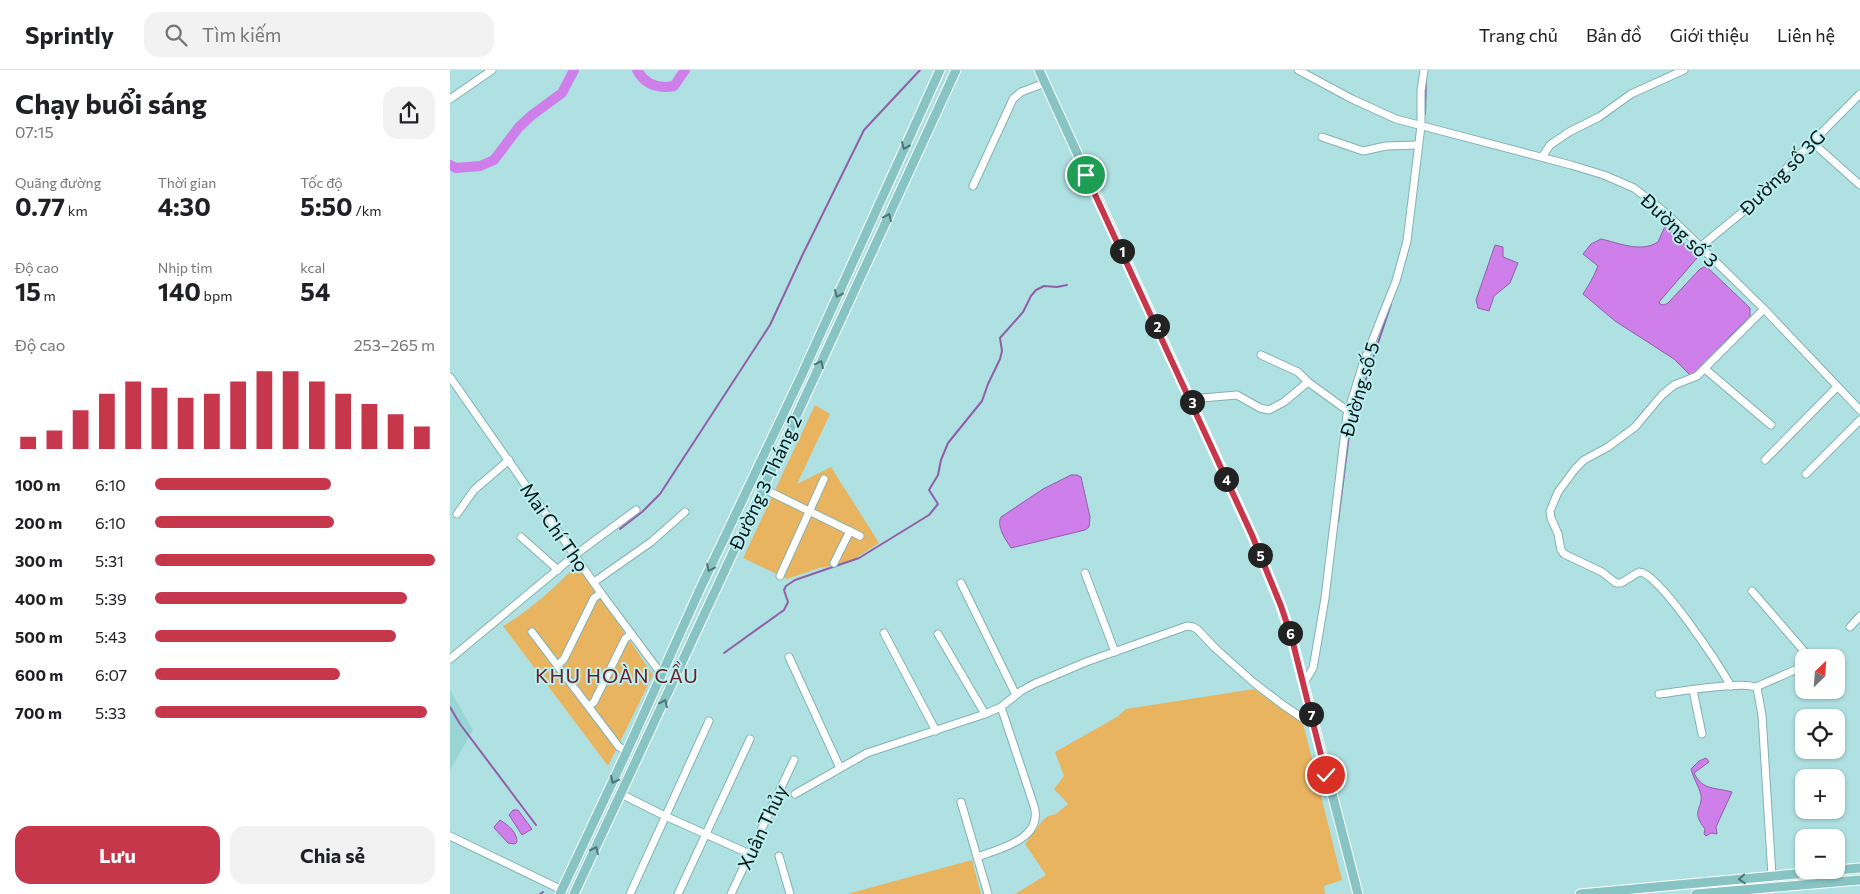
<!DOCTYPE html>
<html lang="vi">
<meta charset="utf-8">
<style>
:root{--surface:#fff;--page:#f2f2f2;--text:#202124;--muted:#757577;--line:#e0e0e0;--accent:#c7374c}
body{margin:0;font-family:Commissioner,sans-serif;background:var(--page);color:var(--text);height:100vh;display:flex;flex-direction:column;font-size:19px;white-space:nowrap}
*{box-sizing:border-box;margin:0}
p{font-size:16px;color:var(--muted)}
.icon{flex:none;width:28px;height:28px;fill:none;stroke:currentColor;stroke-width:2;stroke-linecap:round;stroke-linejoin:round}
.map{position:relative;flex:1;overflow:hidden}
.drawer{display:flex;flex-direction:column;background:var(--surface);width:450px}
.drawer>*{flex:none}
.needle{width:32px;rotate:25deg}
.tools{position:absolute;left:1345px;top:579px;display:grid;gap:10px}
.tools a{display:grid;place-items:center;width:50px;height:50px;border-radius:10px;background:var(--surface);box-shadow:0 1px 4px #0004;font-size:25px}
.pin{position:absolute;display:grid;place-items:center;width:42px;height:42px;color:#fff;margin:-21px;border:2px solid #fff;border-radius:50%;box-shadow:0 1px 5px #0007}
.km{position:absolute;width:25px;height:25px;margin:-12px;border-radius:50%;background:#222;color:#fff;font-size:14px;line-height:25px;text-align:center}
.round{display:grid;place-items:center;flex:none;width:52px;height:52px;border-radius:15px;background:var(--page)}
.summary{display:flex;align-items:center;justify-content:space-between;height:85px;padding:0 15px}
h1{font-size:28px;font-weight:700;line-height:38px}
.metrics{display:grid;grid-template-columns:repeat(3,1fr);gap:8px;height:85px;padding:5px 15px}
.metrics div{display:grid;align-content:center}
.metrics b{font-size:25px;font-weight:700}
.metrics small{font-size:14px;font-weight:400}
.metrics p{font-size:14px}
.chart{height:140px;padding:10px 15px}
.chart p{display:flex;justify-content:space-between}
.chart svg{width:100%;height:90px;margin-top:5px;stroke:var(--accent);stroke-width:6}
.button{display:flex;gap:10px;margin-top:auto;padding:10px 15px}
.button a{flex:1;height:58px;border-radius:15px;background:var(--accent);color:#fff;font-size:20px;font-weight:700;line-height:58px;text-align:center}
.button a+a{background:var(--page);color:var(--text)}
ul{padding:0 15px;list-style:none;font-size:16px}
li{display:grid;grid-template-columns:80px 60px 1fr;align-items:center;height:38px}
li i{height:12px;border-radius:6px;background:var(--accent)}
header{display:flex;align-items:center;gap:30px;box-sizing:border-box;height:70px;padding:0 25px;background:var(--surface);border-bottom:1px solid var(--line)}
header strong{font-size:24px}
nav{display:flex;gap:28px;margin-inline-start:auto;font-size:18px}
.search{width:350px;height:45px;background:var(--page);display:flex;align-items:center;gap:12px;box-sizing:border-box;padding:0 18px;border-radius:15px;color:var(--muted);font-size:19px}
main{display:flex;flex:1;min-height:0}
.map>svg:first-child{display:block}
.built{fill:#9ad5d5}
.green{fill:#e9b460}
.water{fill:#ce7fe9;stroke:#915fa9}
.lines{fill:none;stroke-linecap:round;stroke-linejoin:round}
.stream{stroke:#915fa9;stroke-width:2}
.river{stroke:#ce7fe9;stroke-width:10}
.minor-casing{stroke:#82b2b3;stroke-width:9}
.major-casing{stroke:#fff;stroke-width:11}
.minor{stroke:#fff;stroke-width:7}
.major{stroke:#89c4c5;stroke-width:9}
.oneway{stroke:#4c7575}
.route-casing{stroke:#fff;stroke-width:10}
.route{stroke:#c7374c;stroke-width:6}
.labels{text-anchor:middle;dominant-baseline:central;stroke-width:4;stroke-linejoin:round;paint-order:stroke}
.street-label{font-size:19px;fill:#021414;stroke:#bceeef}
.neighbourhood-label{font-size:20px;letter-spacing:1px;fill:#672129;stroke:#bceeef}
</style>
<header>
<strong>Sprintly</strong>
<div class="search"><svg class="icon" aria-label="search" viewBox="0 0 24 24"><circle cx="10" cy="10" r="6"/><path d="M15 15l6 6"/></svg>Tìm kiếm</div>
<nav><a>Trang chủ</a><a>Bản đồ</a><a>Giới thiệu</a><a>Liên hệ</a></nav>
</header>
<main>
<section class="drawer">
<div class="summary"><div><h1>Chạy buổi sáng</h1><p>07:15</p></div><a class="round"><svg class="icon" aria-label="share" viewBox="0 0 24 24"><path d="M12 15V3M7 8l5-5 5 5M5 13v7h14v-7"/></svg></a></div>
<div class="metrics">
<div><p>Quãng đường</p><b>0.77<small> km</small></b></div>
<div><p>Thời gian</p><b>4:30</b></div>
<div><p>Tốc độ</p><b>5:50<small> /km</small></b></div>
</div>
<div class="metrics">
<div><p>Độ cao</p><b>15<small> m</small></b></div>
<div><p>Nhịp tim</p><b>140<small> bpm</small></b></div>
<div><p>kcal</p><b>54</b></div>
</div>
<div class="chart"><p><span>Độ cao</span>253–265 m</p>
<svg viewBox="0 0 160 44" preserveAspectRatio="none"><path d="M5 44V38M15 44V35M25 44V25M35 44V17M45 44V11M55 44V14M65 44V19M75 44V17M85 44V11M95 44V6M105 44V6M115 44V11M125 44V17M135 44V22M145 44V27M155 44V33"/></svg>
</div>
<ul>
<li><b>100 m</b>6:10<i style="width:63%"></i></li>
<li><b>200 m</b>6:10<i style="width:64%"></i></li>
<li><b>300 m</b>5:31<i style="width:100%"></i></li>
<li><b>400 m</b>5:39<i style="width:90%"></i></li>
<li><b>500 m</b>5:43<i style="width:86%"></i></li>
<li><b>600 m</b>6:07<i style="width:66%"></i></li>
<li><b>700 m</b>5:33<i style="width:97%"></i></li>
</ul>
<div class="button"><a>Lưu</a><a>Chia sẻ</a></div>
</section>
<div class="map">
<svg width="1410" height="824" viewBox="0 0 1410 824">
<rect width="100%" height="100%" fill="#afe1e2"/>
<polygon class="built" points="0,620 23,660 0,700"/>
<g class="green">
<polygon points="365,335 380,344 347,414 381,397 429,473 398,493 369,498 337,509 293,488"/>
<path d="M128 494 203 605 158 696 53 556C82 539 104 518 128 494Z"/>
<polygon points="804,619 853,653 892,810 874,816 875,824 565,824 596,805 575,774 593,750 598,746 606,744 618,734 604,719 614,706 605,682 667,647 676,639"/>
<polygon points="522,790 531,824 397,824"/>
</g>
<g class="water">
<path d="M1216 154 1247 188 1209 232 1210 234 1214 235 1218 233 1250 199 1254 197H1257L1300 238V247L1280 266 1248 303 1241 306 1224 289 1165 251 1133 224C1139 215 1144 206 1148 196L1133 184 1141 174 1151 169C1169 173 1191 183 1208 172Z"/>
<polygon points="1045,175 1053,177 1053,187 1068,193 1060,213 1044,226 1039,241 1028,238 1026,230"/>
<path d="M621 405H627L631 407 640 447 639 457 635 460 561 478C556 470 546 456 551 447L593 419Z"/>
<path d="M1256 688 1259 692 1244 703C1253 721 1265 717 1282 722L1266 757 1267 764 1261 763 1256 766 1254 764 1255 759C1240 740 1253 739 1251 725 1249 716 1243 708 1241 699L1249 691Z"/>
<polygon points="63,740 68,740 82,759 72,765 59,745"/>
<path d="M50 750C58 755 67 762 67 772L65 774 58 773 45 759 44 757Z"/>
</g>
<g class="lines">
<g class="stream">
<polyline points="975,44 976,7"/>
<polyline points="956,186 959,174"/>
<polyline points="888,452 900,357 941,234"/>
<polyline points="170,459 192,442 210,424 240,378 320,255 352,186 414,60 470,0"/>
<polyline points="274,583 334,540 338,532 334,520 336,516 345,510 409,488 479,445 488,434 479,420 488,405 491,390 498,373 532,331 538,314 550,289 552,281 550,268 573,242 581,226 586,220 594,216 607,217 617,215"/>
<polyline points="0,637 10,654 86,755"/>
<polyline points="90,824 93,822"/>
</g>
<g class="river">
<path d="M187 0C195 15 208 19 224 16L235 0"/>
<polyline points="0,95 6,98 30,96 44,90 69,57 82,45 112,23 124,0"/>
</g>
<g class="minor-casing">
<g id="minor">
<polyline points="848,0 902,29 946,49 1121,95 1154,105 1184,118 1216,143 1314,239 1410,340"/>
<polyline points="0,29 42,0"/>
<polyline points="872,67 913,81 936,76 968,75"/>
<polyline points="1363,73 1410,115"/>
<polyline points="1092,87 1100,75 1119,62 1149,47 1181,24 1234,0"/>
<polyline points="523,116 563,29 571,22 595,13"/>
<polyline points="1250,177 1295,140 1410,24"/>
<polyline points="811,285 848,302 858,312 898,341"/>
<polyline points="1255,299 1321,355"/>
<polyline points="0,307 151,523 212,605"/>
<polyline points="740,329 787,325 810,338 819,340 834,332 858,312"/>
<polyline points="1315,390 1387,317"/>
<polyline points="1356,404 1410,350"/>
<polyline points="312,418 410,466"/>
<polyline points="7,444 24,420 59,390"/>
<polyline points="71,467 108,500"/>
<polyline points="384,493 400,461"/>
<polyline points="635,503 665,582"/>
<polyline points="330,506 374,409"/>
<polyline points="144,512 201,472 235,442"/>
<polyline points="511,513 566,625"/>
<polyline points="1302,521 1360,588"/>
<polyline points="1400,557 1410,546"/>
<polyline points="82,562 169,677 177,681"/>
<polyline points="434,563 486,661"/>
<polyline points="488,564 535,644"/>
<polyline points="339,587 390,698"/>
<polyline points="0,589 125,485 186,440"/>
<polyline points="108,595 114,589 144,528 151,523"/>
<polyline points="854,613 863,598 865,587 875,528 897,345 913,294 946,211 957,171 971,56 971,21 974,0"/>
<path d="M1281 616C1270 597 1208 501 1189 502L1171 513H1166L1152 502 1114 484 1111 480 1108 464 1101 448 1100 441 1108 422 1125 399 1134 390 1158 377 1185 357 1212 325 1224 315 1247 306 1314 239"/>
<polyline points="1306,617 1354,596"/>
<polyline points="1243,620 1252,664"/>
<path d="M1209 624C1226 622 1296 610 1307 618L1312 645 1322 806"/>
<polyline points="139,636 144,632 175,569 181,564"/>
<polyline points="171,724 215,746 300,784"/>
<polyline points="345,724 417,683 535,644 551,637 571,621 584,614 636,592 737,556 743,557 747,559 765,578 803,612 833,635 864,656"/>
<polyline points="511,732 538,824"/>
<polyline points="0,766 112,820"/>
<polyline points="329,786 340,824"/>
<path d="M527 787C549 779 594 769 584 736L551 637"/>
<polyline points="180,824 259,651"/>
<polyline points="228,824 300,669"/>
<polyline points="281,824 344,690"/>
</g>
</g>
<g class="major-casing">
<g id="major">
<polyline points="589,0 802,465 831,536 842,569 908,824"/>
<polyline points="110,824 177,681 251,517 349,311 490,0"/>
<path d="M124 824C252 550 380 275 506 0"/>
<polyline points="1130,824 1410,798"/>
<polyline points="1246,824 1410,810"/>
</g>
</g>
<use href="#minor" class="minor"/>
<use href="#major" class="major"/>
</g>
<defs><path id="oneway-chevron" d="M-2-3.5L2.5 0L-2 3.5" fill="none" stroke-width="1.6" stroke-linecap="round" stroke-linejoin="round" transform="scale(1.25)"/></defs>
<g class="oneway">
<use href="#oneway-chevron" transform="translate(455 76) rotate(114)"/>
<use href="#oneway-chevron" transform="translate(438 147) rotate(-65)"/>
<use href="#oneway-chevron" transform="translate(388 224) rotate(114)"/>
<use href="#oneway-chevron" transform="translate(370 294) rotate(-65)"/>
<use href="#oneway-chevron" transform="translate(260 498) rotate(115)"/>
<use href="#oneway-chevron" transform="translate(214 633) rotate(-65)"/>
<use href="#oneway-chevron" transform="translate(164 710) rotate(116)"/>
<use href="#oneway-chevron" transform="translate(145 780) rotate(-65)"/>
<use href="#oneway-chevron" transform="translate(1292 809) rotate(175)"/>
</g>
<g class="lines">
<g class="route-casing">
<polyline id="route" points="636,105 802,465 831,536 842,569 876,705"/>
</g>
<use href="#route" class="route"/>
</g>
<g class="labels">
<g class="street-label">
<text transform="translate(1332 102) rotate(-45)">Đường số 3G</text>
<text transform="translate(1230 160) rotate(43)">Đường số 3</text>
<text transform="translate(909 319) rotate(-74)">Đường số 5</text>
<text transform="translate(315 412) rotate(-65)">Đường 3 Tháng 2</text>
<text transform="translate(105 457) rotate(55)">Mai Chí Thọ</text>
<text transform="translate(312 757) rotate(-65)">Xuân Thủy</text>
</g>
<g class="neighbourhood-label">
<text x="167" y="605">KHU HOÀN CẦU</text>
</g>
</g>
</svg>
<div class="tools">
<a><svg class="needle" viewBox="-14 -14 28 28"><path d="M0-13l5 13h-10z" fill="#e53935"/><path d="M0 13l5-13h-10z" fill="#757577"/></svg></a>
<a><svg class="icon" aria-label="locate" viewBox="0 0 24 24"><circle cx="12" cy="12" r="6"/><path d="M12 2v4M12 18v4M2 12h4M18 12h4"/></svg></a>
<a>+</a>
<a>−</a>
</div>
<div class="pin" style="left:636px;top:105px;background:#1e9e55"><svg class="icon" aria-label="arrive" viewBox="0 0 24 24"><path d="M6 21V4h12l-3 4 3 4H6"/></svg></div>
<div class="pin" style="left:876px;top:705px;background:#d93025"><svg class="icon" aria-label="check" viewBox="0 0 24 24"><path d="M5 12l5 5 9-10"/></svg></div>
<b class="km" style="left:672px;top:181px">1</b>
<b class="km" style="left:707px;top:256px">2</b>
<b class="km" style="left:742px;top:332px">3</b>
<b class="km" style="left:776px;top:409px">4</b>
<b class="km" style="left:810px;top:485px">5</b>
<b class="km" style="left:840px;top:563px">6</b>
<b class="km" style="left:861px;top:644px">7</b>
</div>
</main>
